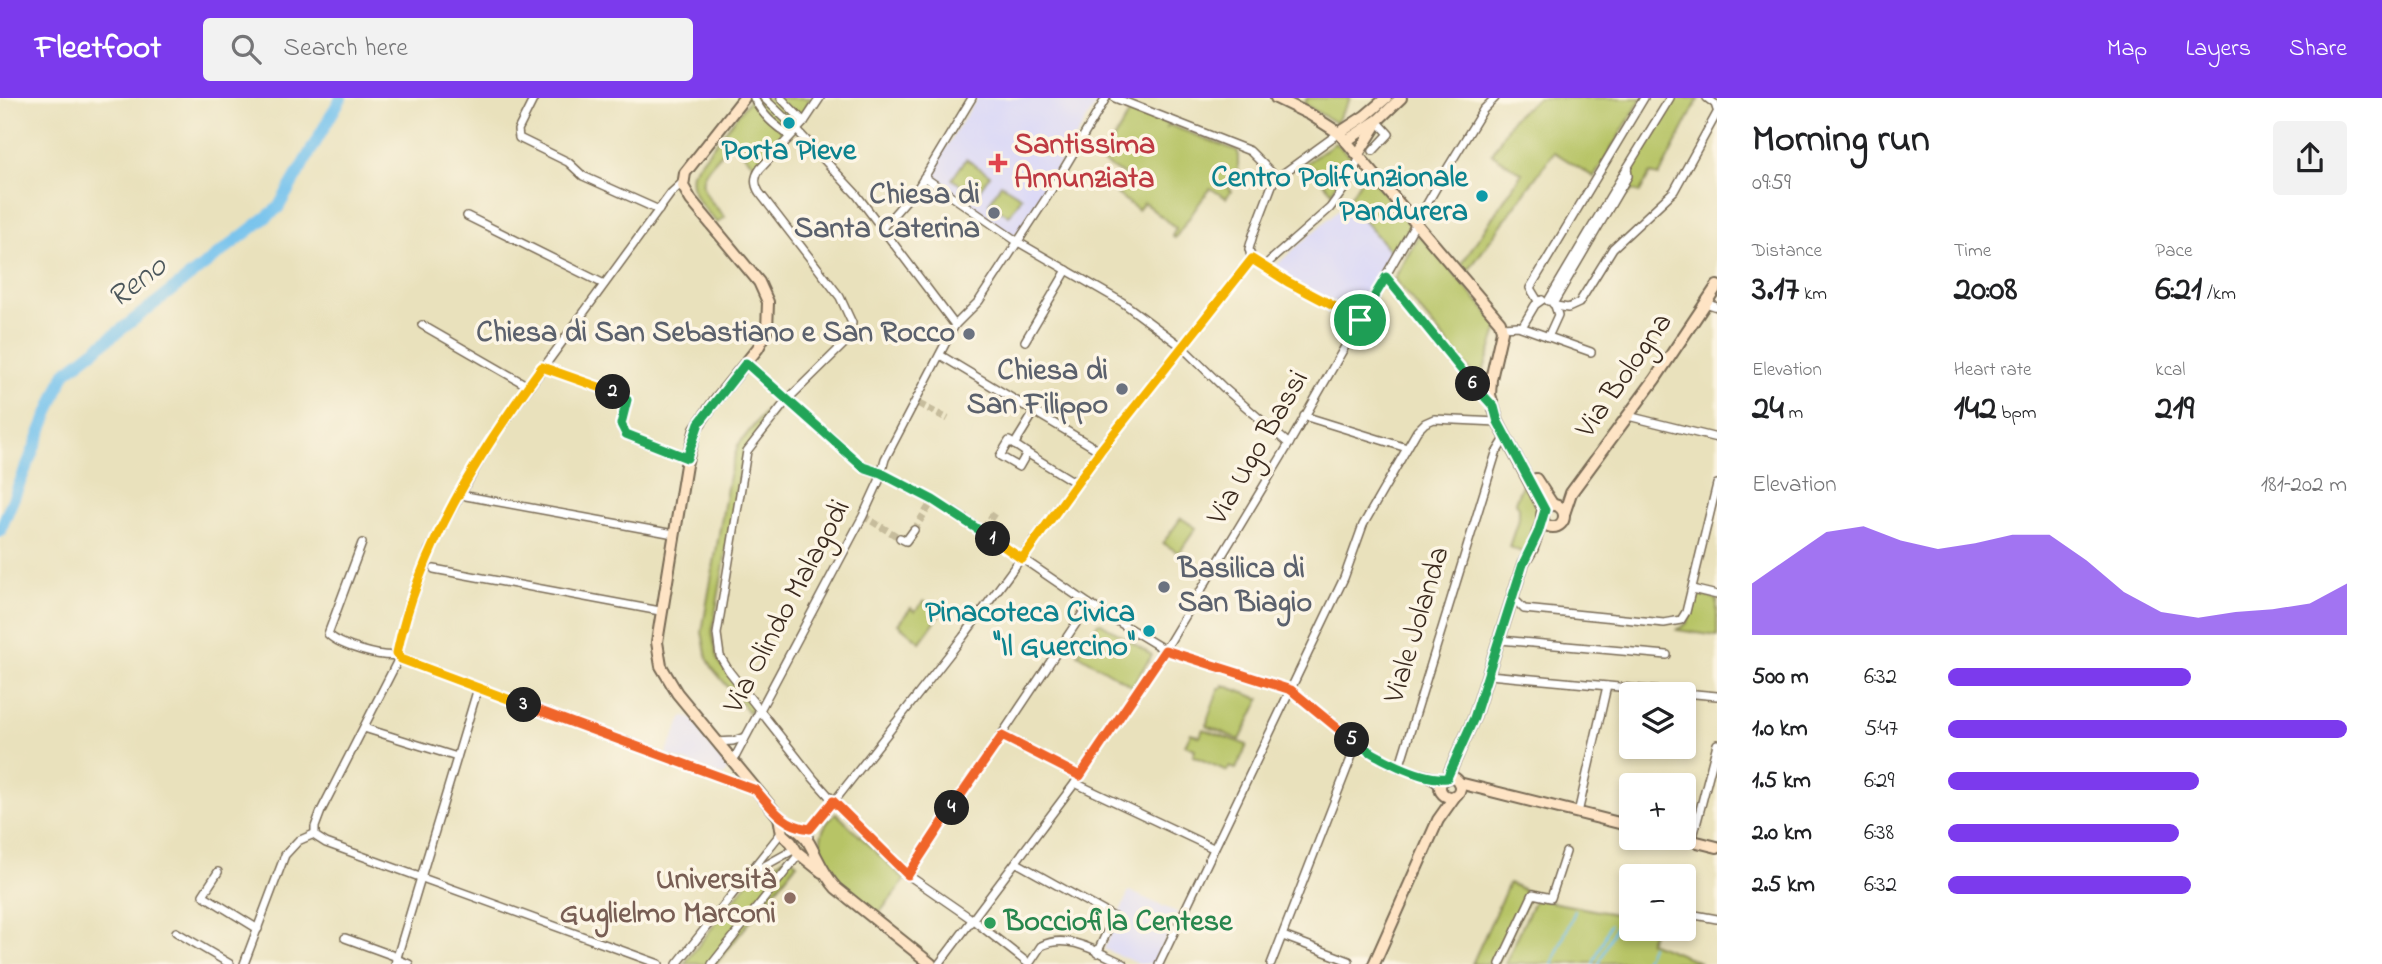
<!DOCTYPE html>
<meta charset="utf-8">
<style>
:root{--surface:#fff;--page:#f2f2f2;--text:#202124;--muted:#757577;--accent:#7c3aed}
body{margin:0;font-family:"Indie Flower",sans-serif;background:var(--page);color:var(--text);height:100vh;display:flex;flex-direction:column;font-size:26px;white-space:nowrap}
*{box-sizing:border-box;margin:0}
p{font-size:23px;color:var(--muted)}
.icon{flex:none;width:38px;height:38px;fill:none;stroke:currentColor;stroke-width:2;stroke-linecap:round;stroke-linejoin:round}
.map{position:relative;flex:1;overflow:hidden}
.details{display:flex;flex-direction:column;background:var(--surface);width:665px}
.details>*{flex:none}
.controls{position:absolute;left:1619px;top:584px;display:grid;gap:14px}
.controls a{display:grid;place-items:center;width:77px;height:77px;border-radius:7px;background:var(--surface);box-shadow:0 4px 10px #0003;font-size:35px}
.pin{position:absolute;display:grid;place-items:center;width:60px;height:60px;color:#fff;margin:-30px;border:4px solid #fff;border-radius:50%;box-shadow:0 2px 7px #0007}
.km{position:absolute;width:35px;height:35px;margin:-18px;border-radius:50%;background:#222;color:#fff;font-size:19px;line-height:35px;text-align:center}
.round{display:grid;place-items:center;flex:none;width:74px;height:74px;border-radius:7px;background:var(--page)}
.headline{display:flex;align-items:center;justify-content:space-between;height:119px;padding:0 35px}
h1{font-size:38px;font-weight:800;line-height:52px}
.metrics{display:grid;grid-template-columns:repeat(3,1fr);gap:10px;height:119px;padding:7px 35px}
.metrics div{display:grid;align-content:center}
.metrics b{font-size:35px;font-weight:800}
.metrics small{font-size:19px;font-weight:400}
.metrics p{font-size:19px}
.chart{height:196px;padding:14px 35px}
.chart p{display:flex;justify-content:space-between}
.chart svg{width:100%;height:126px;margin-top:7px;fill:var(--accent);opacity:.7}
ul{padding:0 35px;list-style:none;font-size:23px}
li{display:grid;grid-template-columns:112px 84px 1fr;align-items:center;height:52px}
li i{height:18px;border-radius:9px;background:var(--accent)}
header{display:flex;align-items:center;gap:42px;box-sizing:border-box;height:98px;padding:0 35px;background:var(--accent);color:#fff}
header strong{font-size:33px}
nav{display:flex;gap:38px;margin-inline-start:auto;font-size:24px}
.search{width:490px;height:63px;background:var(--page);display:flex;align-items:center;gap:18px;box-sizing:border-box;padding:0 24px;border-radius:7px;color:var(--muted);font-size:26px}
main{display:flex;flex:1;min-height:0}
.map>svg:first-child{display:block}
.built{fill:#d9d7f8}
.green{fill:#b7c466;stroke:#797742;stroke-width:2}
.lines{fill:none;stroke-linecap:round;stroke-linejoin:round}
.stream{stroke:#72c1ed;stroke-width:2}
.river{stroke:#72c1ed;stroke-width:12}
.street-tunnel{stroke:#c6bc9c;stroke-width:7;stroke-dasharray:7 3.5;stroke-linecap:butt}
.street-casing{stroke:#786a55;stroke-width:10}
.secondary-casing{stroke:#786a55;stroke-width:14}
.street{stroke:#fff;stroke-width:7}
.secondary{stroke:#fee4c5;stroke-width:10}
.split-1-casing{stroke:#fff;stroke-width:14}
.split-2-casing{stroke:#fff;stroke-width:14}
.split-3-casing{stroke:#fff;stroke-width:14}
.split-4-casing{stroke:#fff;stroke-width:14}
.split-5-casing{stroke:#fff;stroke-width:14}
.split-6-casing{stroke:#fff;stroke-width:14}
.split-7-casing{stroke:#fff;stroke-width:14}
.split-1{stroke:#f5b400;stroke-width:9}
.split-2{stroke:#22a559;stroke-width:9}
.split-3{stroke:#f5b400;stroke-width:9}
.split-4{stroke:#f0652b;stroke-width:9}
.split-5{stroke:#f0652b;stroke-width:9}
.split-6{stroke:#22a559;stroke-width:9}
.split-7{stroke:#22a559;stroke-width:9}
.culture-dot{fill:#0f9aa8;stroke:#fcf5e5;stroke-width:2.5}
.health-dot{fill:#e0444e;stroke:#fcf5e5;stroke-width:2.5}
.worship-dot{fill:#6b7280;stroke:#fcf5e5;stroke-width:2.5}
.education-dot{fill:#8d6e63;stroke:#fcf5e5;stroke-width:2.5}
.leisure-dot{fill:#2e9e5b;stroke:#fcf5e5;stroke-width:2.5}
.labels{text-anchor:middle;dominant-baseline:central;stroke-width:7;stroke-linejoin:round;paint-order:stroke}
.health-label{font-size:30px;font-weight:bold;fill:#be3a42;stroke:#fcf5e5;text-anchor:start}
.culture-label{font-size:30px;font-weight:bold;fill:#0d838f;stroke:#fcf5e5;text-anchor:end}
.worship-label{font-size:30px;font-weight:bold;fill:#5b616d;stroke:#fcf5e5;text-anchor:end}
.street-label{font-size:30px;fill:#3b2a1e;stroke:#fcf5e5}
.education-label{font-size:30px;font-weight:bold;fill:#785e54;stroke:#fcf5e5;text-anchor:end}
.leisure-label{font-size:30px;font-weight:bold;fill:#27864d;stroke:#fcf5e5;text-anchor:start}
.water-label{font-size:32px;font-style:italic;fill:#4c575c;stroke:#fcf5e5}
</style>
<header>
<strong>Fleetfoot</strong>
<div class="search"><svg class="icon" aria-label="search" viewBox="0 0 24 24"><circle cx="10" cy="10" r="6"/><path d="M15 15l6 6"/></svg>Search here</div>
<nav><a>Map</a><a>Layers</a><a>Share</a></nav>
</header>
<main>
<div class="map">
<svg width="1717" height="866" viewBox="0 0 1717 866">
<rect width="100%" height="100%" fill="#fcf5e5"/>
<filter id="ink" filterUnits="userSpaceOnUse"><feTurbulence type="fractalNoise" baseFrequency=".0143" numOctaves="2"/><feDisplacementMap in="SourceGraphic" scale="14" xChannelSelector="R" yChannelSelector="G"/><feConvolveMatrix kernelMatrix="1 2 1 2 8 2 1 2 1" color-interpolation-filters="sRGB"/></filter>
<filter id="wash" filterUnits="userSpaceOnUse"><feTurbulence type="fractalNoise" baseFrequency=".00686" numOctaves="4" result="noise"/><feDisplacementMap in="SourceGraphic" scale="28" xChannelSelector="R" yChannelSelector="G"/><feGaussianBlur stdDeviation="1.57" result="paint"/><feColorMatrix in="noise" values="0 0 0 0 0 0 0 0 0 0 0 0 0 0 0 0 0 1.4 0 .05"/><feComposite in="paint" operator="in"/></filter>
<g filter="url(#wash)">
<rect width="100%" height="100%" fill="#e9e1bc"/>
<g class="built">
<polygon points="977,0 1100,0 1015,138 927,80"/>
<polygon points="1347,104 1393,156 1359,217 1272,171"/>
<polygon points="683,619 693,621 729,667 724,678 666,656"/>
<polygon points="1129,793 1178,815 1154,866 1139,866 1104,851"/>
</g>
<g class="green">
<path d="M751 0H810L804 14 805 16 755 68 732 44C700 80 689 81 725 119L717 125C704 110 688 96 692 75Z"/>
<polygon points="1307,0 1350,0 1336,25 1304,6"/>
<polygon points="1538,0 1642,0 1594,79 1554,54 1468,173 1462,165 1522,75 1492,56 1512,21"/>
<polygon points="1674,0 1699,0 1659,78 1650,76 1639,95 1632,92 1628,97 1621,94 1629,71"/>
<polygon points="1132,11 1168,26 1166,31 1169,27 1238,53 1238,76 1228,90 1231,93 1226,100 1210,90 1175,140 1172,137 1176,130 1144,105 1138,112 1117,96 1129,80 1100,63"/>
<polygon points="1335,45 1352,59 1332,94 1324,85 1326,82 1314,70 1309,76 1300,69"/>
<polygon points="966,61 990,77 976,97 952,81"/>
<polygon points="1366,74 1411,128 1393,156 1347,104"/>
<polygon points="1001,86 1022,99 1009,118 989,105"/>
<polygon points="1419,136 1499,227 1482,277 1477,278 1473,276 1394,181"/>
<polygon points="776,300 782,305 747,350 739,380 712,535 718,562 753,608 749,615 713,571 707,560 702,534 729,378 738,347"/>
<polygon points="1523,384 1538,411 1536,428 1524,455 1509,449 1519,419 1519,409 1515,404"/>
<polygon points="1181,420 1196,430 1179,455 1163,445"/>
<polygon points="1697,497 1717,501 1717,538 1677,532 1687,525"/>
<polygon points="924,503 935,512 940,507 944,511 920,544 898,526 911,510 915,513"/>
<polygon points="1098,525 1101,525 1152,557 1132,588 1078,556"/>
<polygon points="1223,587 1260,601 1240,642 1207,628 1208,620 1219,590 1222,590"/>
<polygon points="1203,631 1247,647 1236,671 1229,669 1227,673 1193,658 1195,651 1185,647 1191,635 1200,639"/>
<path d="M836 715 905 782 877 818C855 798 806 764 825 728 828 723 832 719 836 715Z"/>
<polygon points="789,758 797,765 716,866 684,866 752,778"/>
<polygon points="1509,785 1531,795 1498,866 1472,866"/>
<polygon points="1535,801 1631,819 1631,831 1654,831 1649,844 1700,864 1505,866"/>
</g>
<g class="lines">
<g class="stream">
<polyline points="1552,866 1575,813"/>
<polyline points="1593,866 1610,827"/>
<polyline points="1599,866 1615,829"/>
<polyline points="1643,866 1651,848"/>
</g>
<polyline class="river" points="0,433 65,275 278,110 341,0"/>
</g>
</g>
<g filter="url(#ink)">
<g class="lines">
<g class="street-tunnel">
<polyline points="919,306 948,321"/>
<polyline points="863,418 900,440"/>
<polyline points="984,430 995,414"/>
<polyline points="914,432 933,402"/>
</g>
<g class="street-casing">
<g id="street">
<polyline points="534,0 518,32 519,40 568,64 583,78 659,112"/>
<path d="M754 0C763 18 774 27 790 38"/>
<polyline points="764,0 787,22"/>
<polyline points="781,0 804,24"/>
<path d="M820 0 804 24 760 71C754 79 754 86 759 94L840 199 852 225 845 245 787 302 747 353 717 536 720 558 729 573 813 680 851 723 908 777 973 822 1029 866"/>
<polyline points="1115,0 1250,53 1276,79"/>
<polyline points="1707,0 1715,6 1717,12"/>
<polyline points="792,27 856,96 955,227"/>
<polyline points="1373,53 1389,36 1379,25"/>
<polyline points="1627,70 1670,0"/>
<polyline points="924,79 1018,144 1122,204 1181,248 1224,290 1289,346"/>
<polyline points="467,118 604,186"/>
<polyline points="882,130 919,88 972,0"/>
<polyline points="1252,161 1249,151 1253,137 1274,82 1339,35"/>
<polyline points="1252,161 1288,184 1360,222"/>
<polyline points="1263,169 1330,110 1346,88 1360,59"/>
<polyline points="1386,179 1492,308"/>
<polyline points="1538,203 1530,190 1644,0"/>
<polyline points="1548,203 1627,70 1628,78 1553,206"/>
<polyline points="1705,205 1717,209"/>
<polyline points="1556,208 1568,210 1579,205 1613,150 1674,93 1717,15"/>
<polyline points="422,227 528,288"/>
<polyline points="1502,229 1518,228 1591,254"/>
<polyline points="1522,229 1535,207 1542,202"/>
<polyline points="1548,239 1558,217 1555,208"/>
<polyline points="1025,243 1067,172"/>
<polyline points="940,257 1100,353"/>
<polyline points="746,265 863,369 881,375 957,416 1089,506 1165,552 1291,592 1357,645 1399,670 1445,681"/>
<polyline points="543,269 624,299 627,306 621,326 623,333 631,339 687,360"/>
<polyline points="1304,318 1407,350"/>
<polyline points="1628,318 1717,340"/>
<polygon points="1009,343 1027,355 1019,369 1000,358"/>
<polyline points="1014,347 1035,313"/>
<polyline points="1027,355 1076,385"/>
<polyline points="466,398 674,436"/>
<polyline points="900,440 906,443 914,432"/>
<path d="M362 445 328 536C340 548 381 560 398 557"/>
<polyline points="434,471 660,513"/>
<polyline points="1692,491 1717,497"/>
<polyline points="1513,500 1524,511 1664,525 1681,522 1686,514 1717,386"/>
<polyline points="1500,542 1667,557"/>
<polyline points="399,560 321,713 315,729 315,738 326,745 659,866"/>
<polyline points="399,560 397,555 400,540 429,452 495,336 671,95 683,84"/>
<polyline points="399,560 756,692"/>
<polyline points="1489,577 1717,598"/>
<polyline points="364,630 457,659"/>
<polyline points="1002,638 1080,678"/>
<polyline points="716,644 733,643 745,639"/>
<polyline points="733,663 863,418 879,383 885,361 955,227 979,203 1047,99 1106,0"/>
<polyline points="1399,670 1496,355 1506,339"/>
<polyline points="1426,678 1441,689"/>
<polyline points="1075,685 1213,750"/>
<polyline points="1578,715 1607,588"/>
<polyline points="808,743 810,731 822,719 963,539 1100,353 1252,161"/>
<polyline points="1692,743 1717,646"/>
<polyline points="1017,765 1114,819 1097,855"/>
<polyline points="218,774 203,797 258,831"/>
<polyline points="750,776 795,751"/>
<polyline points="908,777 1089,506"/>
<polyline points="1684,815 1717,821"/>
<polyline points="176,834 230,866"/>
<polyline points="1283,838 1349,863"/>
<polyline points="345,840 397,859"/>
<polyline points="396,861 409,866"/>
<polyline points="244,866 285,757 298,743 314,736"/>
<polyline points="395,866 478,590"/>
<polyline points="677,866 781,735"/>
<polyline points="712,866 800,755"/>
<polyline points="939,866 1075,685 1165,552 1289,346 1447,71 1483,12 1495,0"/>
<path d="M1029 866 1041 848C1068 834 1099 855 1124 866"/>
<polyline points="1159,866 1344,480 1363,427 1417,333 1425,325 1434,321 1498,324"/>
<polyline points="1271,866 1357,645"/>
<polyline points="1500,866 1533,796 1551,800 1566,754"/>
</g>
</g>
<g class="secondary-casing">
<g id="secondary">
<path d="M744 0 685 75 683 88 691 102 759 184 768 204 767 233 758 250 715 303 696 330 686 367 657 544 661 568 677 595 779 719C788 725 805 736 809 745 818 761 824 777 836 790L931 866"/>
<polyline points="1276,0 1311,17 1339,35 1500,224 1502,233 1491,281 1490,297 1498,324 1544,412"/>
<polyline points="1339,35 1365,18 1386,0"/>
<polyline points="1346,43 1378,22 1401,0"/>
<polyline points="1358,56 1375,29"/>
<polyline points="1536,381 1553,407"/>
<circle cx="1553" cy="418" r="11"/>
<polyline points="1564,416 1571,395 1655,281 1717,188"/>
<circle cx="1450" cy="689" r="10"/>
<polyline points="1447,680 1474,620 1523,466 1532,451 1543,420"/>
<polyline points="1459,685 1631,728"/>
<polyline points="779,719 782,736 791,744 797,754 822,774"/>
<polyline points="1681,740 1717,749"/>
<polyline points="1374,866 1438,722 1455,698"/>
</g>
</g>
<use href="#street" class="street"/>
<use href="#secondary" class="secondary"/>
</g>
</g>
<g class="lines" filter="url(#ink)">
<g class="split-1-casing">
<polyline id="split-1" points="993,441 1022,461 1100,353 1252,161 1288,184 1360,222"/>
</g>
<g class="split-2-casing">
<polyline id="split-2" points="613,294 627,302 621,326 626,336 687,360 699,325 746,265 863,369 881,375 933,402 993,441"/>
</g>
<g class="split-3-casing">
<path id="split-3" d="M524 607 401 561 397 555C419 450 479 354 542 269L613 294"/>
</g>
<g class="split-4-casing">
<path id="split-4" d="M524 607 756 692C772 711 784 728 810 731L833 703 908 777 952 710"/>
</g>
<g class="split-5-casing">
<polyline id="split-5" points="952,710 1002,638 1080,678 1165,552 1291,592 1352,642"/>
</g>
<g class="split-6-casing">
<path id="split-6" d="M1352 642C1375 658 1420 683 1447 680L1474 620 1523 466 1538 435 1545 412 1498 324 1494 309 1473 286"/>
</g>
<g class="split-7-casing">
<polyline id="split-7" points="1360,222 1386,179 1473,286"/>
</g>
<use href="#split-1" class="split-1"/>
<use href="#split-2" class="split-2"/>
<use href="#split-3" class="split-3"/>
<use href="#split-4" class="split-4"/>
<use href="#split-5" class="split-5"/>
<use href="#split-6" class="split-6"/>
<use href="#split-7" class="split-7"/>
</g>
<g class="culture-dot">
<circle cx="789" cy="25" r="7"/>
<circle cx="1482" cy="98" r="7"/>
<circle cx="1149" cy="533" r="7"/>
</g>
<path class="health-dot" d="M994.5 54.5h7v7h7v7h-7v7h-7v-7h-7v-7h7z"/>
<g class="worship-dot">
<circle cx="994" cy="115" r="7"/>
<circle cx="969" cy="236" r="7"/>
<circle cx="1122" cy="291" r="7"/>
<circle cx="1164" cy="489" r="7"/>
</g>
<circle class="education-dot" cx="790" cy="800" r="7"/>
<circle class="leisure-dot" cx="990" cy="825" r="7"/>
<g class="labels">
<g class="health-label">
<text x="1014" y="48">Santissima<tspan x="1014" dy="34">Annunziata</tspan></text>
</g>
<g class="culture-label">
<text x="789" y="54" text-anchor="middle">Porta Pieve</text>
<text x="1468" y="81">Centro Polifunzionale<tspan x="1468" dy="34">Pandurera</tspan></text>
<text x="1135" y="516">Pinacoteca Civica<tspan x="1135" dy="34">"Il Guercino"</tspan></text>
</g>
<g class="worship-label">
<text x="980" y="98">Chiesa di<tspan x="980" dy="34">Santa Caterina</tspan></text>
<text x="955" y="236">Chiesa di San Sebastiano e San Rocco</text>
<text x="1108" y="274">Chiesa di<tspan x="1108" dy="34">San Filippo</tspan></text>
<text x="1178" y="472" text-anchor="start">Basilica di<tspan x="1178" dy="34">San Biagio</tspan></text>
</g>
<g class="street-label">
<text transform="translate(1625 278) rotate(-55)">Via Bologna</text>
<text transform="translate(1259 350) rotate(-60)">Via Ugo Bassi</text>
<text transform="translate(788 509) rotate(-62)">Via Olindo Malagodi</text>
<text transform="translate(1418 527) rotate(-73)">Viale Jolanda</text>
</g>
<g class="education-label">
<text x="776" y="783">Università<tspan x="776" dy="34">Guglielmo Marconi</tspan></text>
</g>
<g class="leisure-label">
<text x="1004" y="825">Bocciofila Centese</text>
</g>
<g class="water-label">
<text transform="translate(138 185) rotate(-38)">Reno</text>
</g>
</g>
</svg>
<div class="controls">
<a><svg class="icon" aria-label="layers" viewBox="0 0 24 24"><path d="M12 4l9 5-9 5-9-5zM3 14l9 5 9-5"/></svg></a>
<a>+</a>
<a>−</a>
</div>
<div class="pin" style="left:1360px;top:222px;background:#1e9e55"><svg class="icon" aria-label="arrive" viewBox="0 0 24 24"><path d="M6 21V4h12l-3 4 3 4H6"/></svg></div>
<b class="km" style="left:993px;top:441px">1</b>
<b class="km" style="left:613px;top:294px">2</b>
<b class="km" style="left:524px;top:607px">3</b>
<b class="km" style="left:952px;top:710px">4</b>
<b class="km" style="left:1352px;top:642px">5</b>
<b class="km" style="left:1473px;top:286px">6</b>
</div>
<section class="details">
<div class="headline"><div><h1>Morning run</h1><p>09:59</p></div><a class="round"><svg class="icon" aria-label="share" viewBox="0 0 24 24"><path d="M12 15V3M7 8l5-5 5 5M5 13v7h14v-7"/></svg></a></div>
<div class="metrics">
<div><p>Distance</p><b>3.17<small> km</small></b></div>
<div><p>Time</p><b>20:08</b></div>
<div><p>Pace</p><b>6:21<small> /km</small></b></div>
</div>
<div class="metrics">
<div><p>Elevation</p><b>24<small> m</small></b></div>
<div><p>Heart rate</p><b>142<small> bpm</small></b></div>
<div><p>kcal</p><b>219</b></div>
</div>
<div class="chart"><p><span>Elevation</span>181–202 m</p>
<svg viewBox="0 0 160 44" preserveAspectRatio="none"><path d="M0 44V26L10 17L20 8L30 6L40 11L50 14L60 12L70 9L80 9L90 18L100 29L110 36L120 38L130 36L140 35L150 33L160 26V44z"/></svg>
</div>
<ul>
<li><b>500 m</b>6:32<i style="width:61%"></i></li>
<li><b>1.0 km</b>5:47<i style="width:100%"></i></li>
<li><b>1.5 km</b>6:29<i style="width:63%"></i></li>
<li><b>2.0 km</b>6:38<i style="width:58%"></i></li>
<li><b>2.5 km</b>6:32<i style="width:61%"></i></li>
</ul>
</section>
</main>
